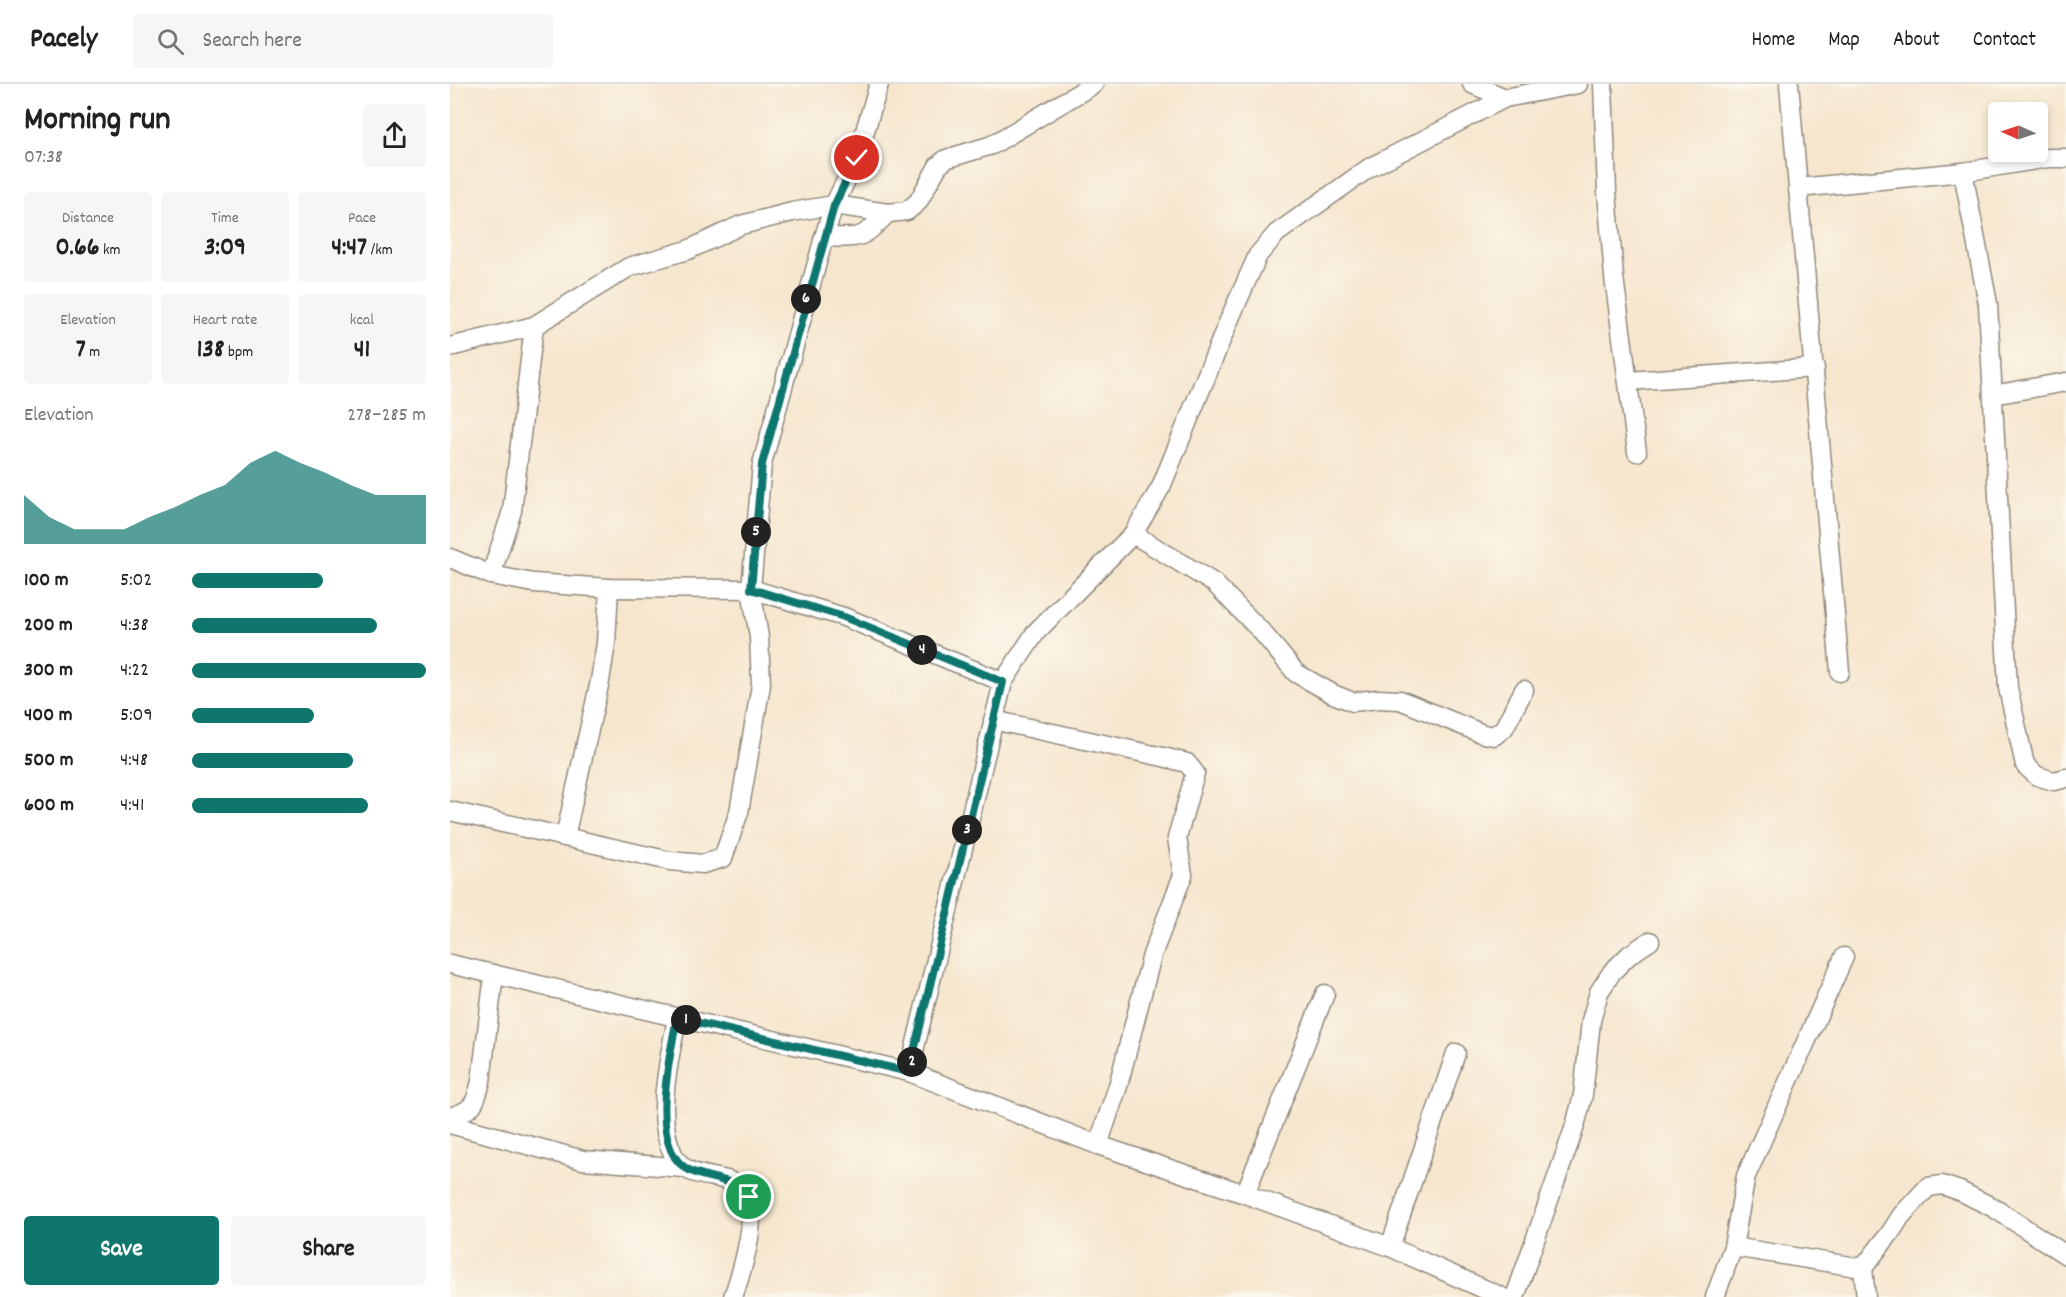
<!DOCTYPE html>
<meta charset="utf-8">
<style>
:root{--surface:#fff;--page:#f6f6f6;--text:#222;--muted:#767676;--line:#e0e0e0;--accent:#0f766e}
body{margin:0;font-family:Dekko,sans-serif;background:var(--page);color:var(--text);height:100vh;display:flex;flex-direction:column;font-size:22px;white-space:nowrap}
*{box-sizing:border-box;margin:0}
p{font-size:20px;color:var(--muted)}
.icon{flex:none;width:33px;height:33px;fill:none;stroke:currentColor;stroke-width:2;stroke-linecap:round;stroke-linejoin:round}
.map{position:relative;flex:1;overflow:hidden}
.sheet{display:flex;flex-direction:column;background:var(--surface);width:450px}
.sheet>*{flex:none}
.needle{width:39px;rotate:273deg}
.controls{position:absolute;left:1538px;top:18px;display:grid;gap:12px}
.controls a{display:grid;place-items:center;width:60px;height:60px;border-radius:6px;background:var(--surface);box-shadow:0 3px 9px #0003;font-size:30px}
.pin{position:absolute;display:grid;place-items:center;width:51px;height:51px;color:#fff;margin:-26px;border:3px solid #fff;border-radius:50%;box-shadow:0 2px 6px #0007}
.km{position:absolute;width:30px;height:30px;margin:-15px;border-radius:50%;background:#222;color:#fff;font-size:16px;line-height:30px;text-align:center}
.round{display:grid;place-items:center;flex:none;width:63px;height:63px;border-radius:6px;background:var(--page)}
.overview{display:flex;align-items:center;justify-content:space-between;height:102px;padding:0 24px}
h1{font-size:33px;font-weight:700;line-height:45px}
.figures{display:grid;grid-template-columns:repeat(3,1fr);gap:9px;height:102px;padding:6px 24px}
.figures div{display:grid;align-content:center;border-radius:6px;background:var(--page);text-align:center}
.figures b{font-size:26px;font-weight:700}
.figures small{font-size:16px;font-weight:400}
.figures p{font-size:16px}
.chart{height:168px;padding:12px 24px}
.chart p{display:flex;justify-content:space-between}
.chart svg{width:100%;height:108px;margin-top:6px;fill:var(--accent);opacity:.7}
.button{display:flex;gap:12px;margin-top:auto;padding:12px 24px}
.button a{flex:1;height:69px;border-radius:6px;background:var(--accent);color:#fff;font-size:24px;font-weight:700;line-height:69px;text-align:center}
.button a+a{background:var(--page);color:var(--text)}
ul{padding:0 24px;list-style:none;font-size:20px}
li{display:grid;grid-template-columns:96px 72px 1fr;align-items:center;height:45px}
li i{height:15px;border-radius:8px;background:var(--accent)}
header{display:flex;align-items:center;gap:36px;box-sizing:border-box;height:84px;padding:0 30px;background:var(--surface);border-bottom:2px solid var(--line)}
header strong{font-size:28px}
nav{display:flex;gap:33px;margin-inline-start:auto;font-size:21px}
.search{width:420px;height:54px;background:var(--page);display:flex;align-items:center;gap:15px;box-sizing:border-box;padding:0 21px;border-radius:6px;color:var(--muted);font-size:22px}
main{display:flex;flex:1;min-height:0}
.map>svg:first-child{display:block}
.lines{fill:none;stroke-linecap:round;stroke-linejoin:round}
.minor-casing{stroke:#90887c;stroke-width:21}
.minor{stroke:#fff;stroke-width:18}
.route-casing{stroke:#fff;stroke-width:12}
.route{stroke:#0f766e;stroke-width:8}
</style>
<header>
<strong>Pacely</strong>
<div class="search"><svg class="icon" aria-label="search" viewBox="0 0 24 24"><circle cx="10" cy="10" r="6"/><path d="M15 15l6 6"/></svg>Search here</div>
<nav><a>Home</a><a>Map</a><a>About</a><a>Contact</a></nav>
</header>
<main>
<section class="sheet">
<div class="overview"><div><h1>Morning run</h1><p>07:38</p></div><a class="round"><svg class="icon" aria-label="share" viewBox="0 0 24 24"><path d="M12 15V3M7 8l5-5 5 5M5 13v7h14v-7"/></svg></a></div>
<div class="figures">
<div><p>Distance</p><b>0.66<small> km</small></b></div>
<div><p>Time</p><b>3:09</b></div>
<div><p>Pace</p><b>4:47<small> /km</small></b></div>
</div>
<div class="figures">
<div><p>Elevation</p><b>7<small> m</small></b></div>
<div><p>Heart rate</p><b>138<small> bpm</small></b></div>
<div><p>kcal</p><b>41</b></div>
</div>
<div class="chart"><p><span>Elevation</span>278–285 m</p>
<svg viewBox="0 0 160 44" preserveAspectRatio="none"><path d="M0 44V24L10 33L20 38L30 38L40 38L50 33L60 29L70 24L80 20L90 11L100 6L110 11L120 15L130 20L140 24L150 24L160 24V44z"/></svg>
</div>
<ul>
<li><b>100 m</b>5:02<i style="width:56%"></i></li>
<li><b>200 m</b>4:38<i style="width:79%"></i></li>
<li><b>300 m</b>4:22<i style="width:100%"></i></li>
<li><b>400 m</b>5:09<i style="width:52%"></i></li>
<li><b>500 m</b>4:48<i style="width:69%"></i></li>
<li><b>600 m</b>4:41<i style="width:75%"></i></li>
</ul>
<div class="button"><a>Save</a><a>Share</a></div>
</section>
<div class="map">
<svg width="1616" height="1213" viewBox="0 0 1616 1213">
<rect width="100%" height="100%" fill="#fbf7ec"/>
<filter id="ink" filterUnits="userSpaceOnUse"><feTurbulence type="fractalNoise" baseFrequency=".0167" numOctaves="2"/><feDisplacementMap in="SourceGraphic" scale="12" xChannelSelector="R" yChannelSelector="G"/><feConvolveMatrix kernelMatrix="1 2 1 2 8 2 1 2 1" color-interpolation-filters="sRGB"/></filter>
<filter id="wash" filterUnits="userSpaceOnUse"><feTurbulence type="fractalNoise" baseFrequency=".008" numOctaves="4" result="noise"/><feDisplacementMap in="SourceGraphic" scale="24" xChannelSelector="R" yChannelSelector="G"/><feGaussianBlur stdDeviation="1.35" result="paint"/><feColorMatrix in="noise" values="0 0 0 0 0 0 0 0 0 0 0 0 0 0 0 0 0 1.4 0 .05"/><feComposite in="paint" operator="in"/></filter>
<g filter="url(#wash)">
<rect width="100%" height="100%" fill="#f6e6ce"/>
</g>
<g filter="url(#ink)">
<g class="lines">
<g class="minor-casing">
<g id="minor">
<polyline points="1022,0 1055,14"/>
<polyline points="1153,0 1157,108 1164,193 1187,368"/>
<polyline points="1339,0 1390,588"/>
<polyline points="1513,88 1538,220 1558,604 1575,681 1587,692 1604,697 1616,694"/>
<polyline points="1348,104 1513,88 1598,74 1616,74"/>
<path d="M374 153C413 154 410 156 438 129"/>
<polyline points="0,263 84,242 179,183 238,166 291,141 342,128 384,121 438,129 457,127 468,118 488,82 496,75 542,61 644,0"/>
<polyline points="1178,297 1365,284"/>
<polyline points="1543,311 1616,298"/>
<polyline points="683,450 764,499 812,548 846,589 883,610 903,618 927,615 950,616 1033,650 1044,652 1054,644 1074,606"/>
<polyline points="0,474 41,491 83,499 159,504 301,505 394,533 553,598"/>
<polyline points="41,491 62,427 84,242"/>
<polyline points="543,636 713,673 737,679 745,689 727,754 733,791 702,871 668,1002 648,1061"/>
<polyline points="0,727 220,777 253,780 273,774 289,728 311,601 309,553 301,505 312,380 374,153 384,121 407,74 429,0"/>
<polyline points="115,753 150,597 156,559 159,504"/>
<polyline points="0,880 459,988 648,1061 795,1110 940,1163 1052,1213"/>
<path d="M227 934C220 974 204 1032 223 1070 237 1099 270 1087 291 1103 314 1120 291 1190 283 1213"/>
<polyline points="459,988 553,598 586,548 683,450 711,403 780,234 808,171 827,149 919,84 1055,14 1128,0"/>
<path d="M0 1033C23 1027 26 1019 31 997L44 890"/>
<polyline points="0,1040 133,1076 234,1084"/>
<polyline points="795,1110 875,910"/>
<polyline points="940,1163 1006,969"/>
<polyline points="1283,1163 1413,1184"/>
<polyline points="1065,1213 1125,1042 1133,1011 1141,937 1149,908 1162,888 1179,871 1200,857"/>
<polyline points="1265,1213 1283,1163 1296,1092 1394,873"/>
<polyline points="1416,1213 1413,1184 1441,1148 1451,1132 1478,1103 1492,1101 1510,1107 1544,1124 1616,1171"/>
</g>
</g>
<use href="#minor" class="minor"/>
</g>
</g>
<g class="lines" filter="url(#ink)">
<g class="route-casing">
<path id="route" d="M299 1113C283 1093 263 1097 241 1087 196 1068 220 971 227 934L459 988 553 598 394 533 301 505 312 380 384 122 407 74"/>
</g>
<use href="#route" class="route"/>
</g>
</svg>
<div class="controls">
<a><svg class="needle" viewBox="-14 -14 28 28"><path d="M0-13l5 13h-10z" fill="#e53935"/><path d="M0 13l5-13h-10z" fill="#767676"/></svg></a>
</div>
<div class="pin" style="left:299px;top:1113px;background:#1e9e55"><svg class="icon" aria-label="arrive" viewBox="0 0 24 24"><path d="M6 21V4h12l-3 4 3 4H6"/></svg></div>
<div class="pin" style="left:407px;top:74px;background:#d93025"><svg class="icon" aria-label="check" viewBox="0 0 24 24"><path d="M5 12l5 5 9-10"/></svg></div>
<b class="km" style="left:236px;top:936px">1</b>
<b class="km" style="left:462px;top:978px">2</b>
<b class="km" style="left:517px;top:746px">3</b>
<b class="km" style="left:472px;top:566px">4</b>
<b class="km" style="left:306px;top:448px">5</b>
<b class="km" style="left:356px;top:215px">6</b>
</div>
</main>
